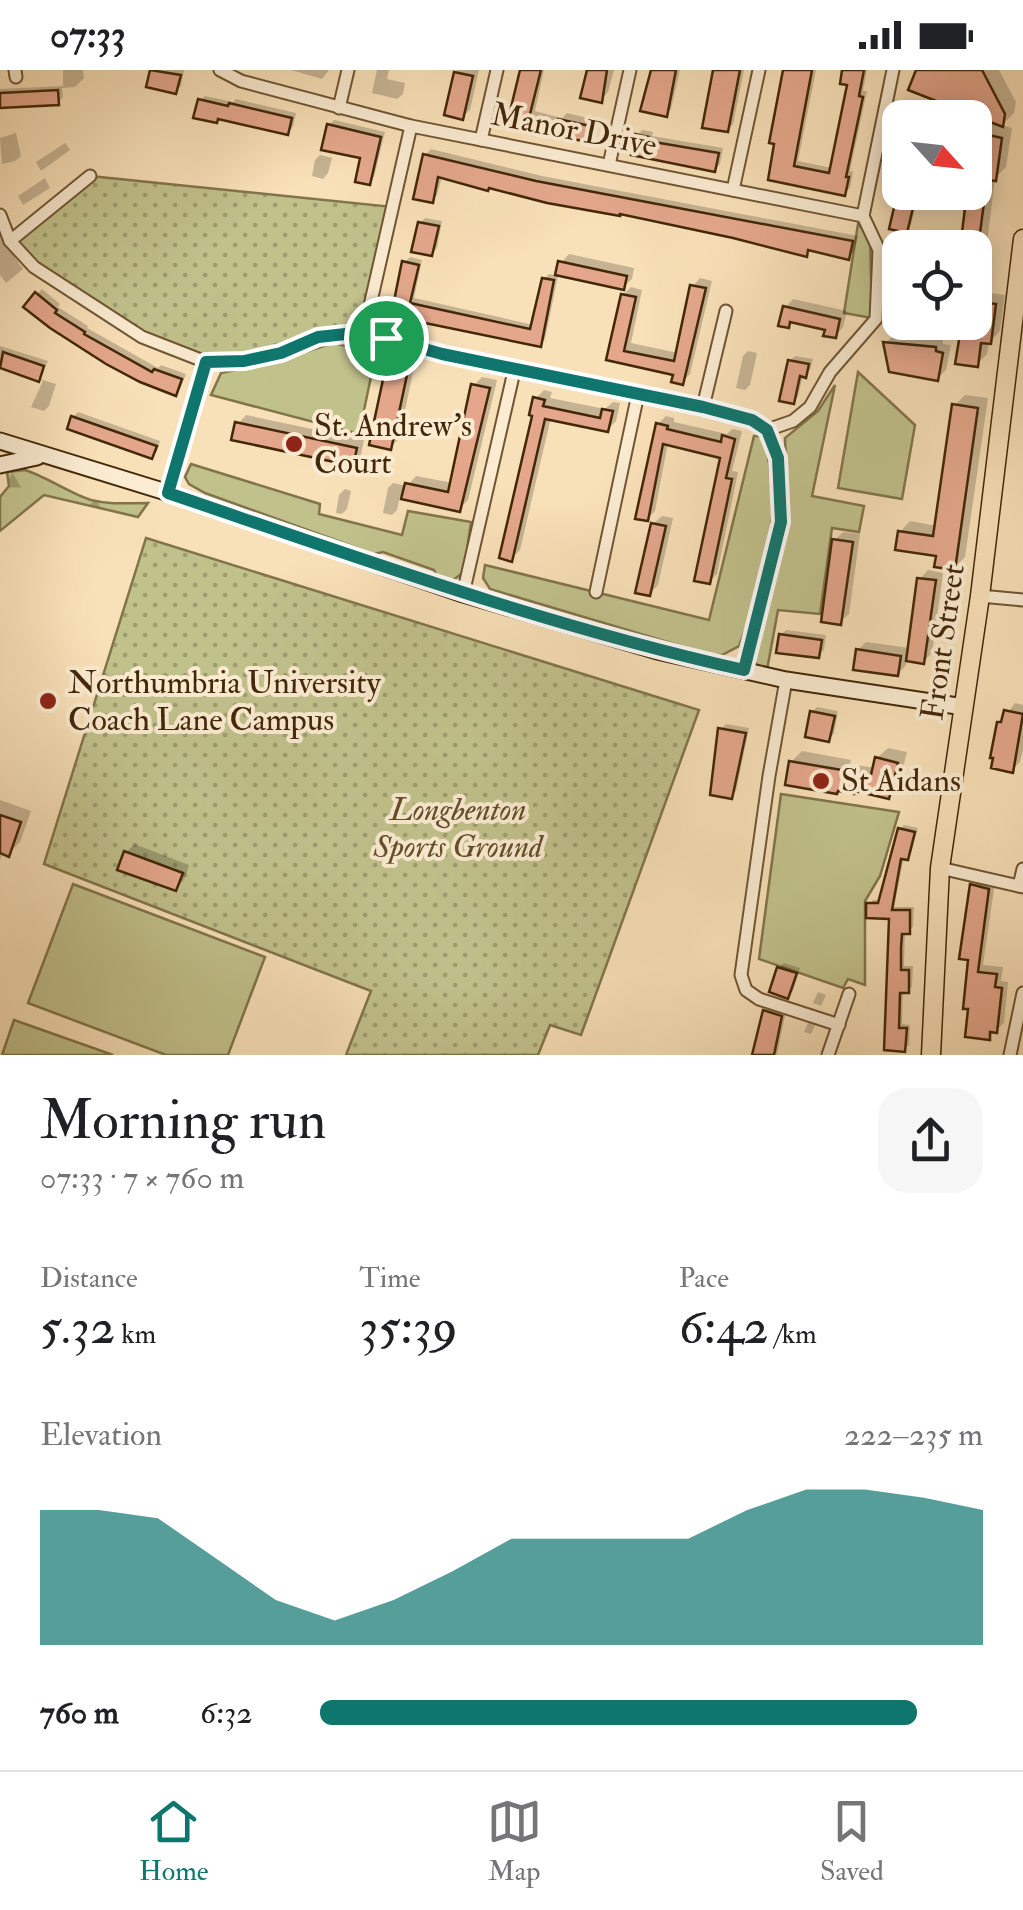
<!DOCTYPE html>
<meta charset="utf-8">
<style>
:root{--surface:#fff;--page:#f6f6f6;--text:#202124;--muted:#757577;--line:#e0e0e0;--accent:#0f766e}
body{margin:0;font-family:"IM FELL Double Pica",serif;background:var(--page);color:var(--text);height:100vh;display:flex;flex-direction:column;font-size:38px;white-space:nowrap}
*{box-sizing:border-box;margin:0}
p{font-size:32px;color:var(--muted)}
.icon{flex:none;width:55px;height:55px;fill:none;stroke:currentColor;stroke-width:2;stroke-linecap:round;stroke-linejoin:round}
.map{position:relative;height:985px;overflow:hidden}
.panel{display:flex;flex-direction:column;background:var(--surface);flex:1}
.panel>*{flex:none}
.needle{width:65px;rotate:117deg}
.controls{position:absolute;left:882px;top:30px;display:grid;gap:20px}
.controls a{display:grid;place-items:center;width:110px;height:110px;border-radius:20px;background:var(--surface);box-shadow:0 5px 25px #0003;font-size:50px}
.pin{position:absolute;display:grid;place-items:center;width:85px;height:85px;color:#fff;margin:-42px;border:5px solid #fff;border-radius:50%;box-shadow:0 2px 10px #0007}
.round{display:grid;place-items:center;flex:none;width:105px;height:105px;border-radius:30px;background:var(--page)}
.summary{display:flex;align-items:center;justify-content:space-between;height:170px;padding:0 40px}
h1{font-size:55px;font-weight:600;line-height:75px}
.stats{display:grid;grid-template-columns:repeat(3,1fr);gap:15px;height:170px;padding:10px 40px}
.stats div{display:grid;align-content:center}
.stats b{font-size:50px;font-weight:600}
.stats small{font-size:28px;font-weight:400}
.stats p{font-size:28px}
.chart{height:280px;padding:20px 40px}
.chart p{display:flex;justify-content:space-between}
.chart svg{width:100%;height:180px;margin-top:10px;fill:var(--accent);opacity:.7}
ul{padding:0 40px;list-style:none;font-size:32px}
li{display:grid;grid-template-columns:160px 120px 1fr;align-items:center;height:75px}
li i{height:25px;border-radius:12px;background:var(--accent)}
.status{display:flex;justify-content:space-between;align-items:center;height:70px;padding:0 50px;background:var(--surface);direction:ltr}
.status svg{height:28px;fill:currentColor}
.dock{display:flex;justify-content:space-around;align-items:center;height:140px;border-top:2px solid var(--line);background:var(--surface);font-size:28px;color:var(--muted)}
.dock a{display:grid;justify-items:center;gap:5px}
.dock .active{color:var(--accent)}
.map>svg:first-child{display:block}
.green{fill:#c1c18c;stroke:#82744a;stroke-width:2.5}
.forest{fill:url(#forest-firs);stroke:#82744a;stroke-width:2.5}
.park{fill:url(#park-dots);stroke:#82744a;stroke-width:2.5}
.shadow{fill:#0003}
.building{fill:#e4a78c;stroke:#422708;stroke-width:2.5}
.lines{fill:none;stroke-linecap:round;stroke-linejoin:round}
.street-casing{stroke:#705534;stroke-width:15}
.secondary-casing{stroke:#422708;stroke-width:19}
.primary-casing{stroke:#422708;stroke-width:21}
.street{stroke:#faebd1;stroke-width:11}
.secondary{stroke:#faebd1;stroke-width:15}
.primary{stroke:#f8e0b8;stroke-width:18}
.route-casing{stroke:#fff;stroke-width:20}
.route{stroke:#0f766e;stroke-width:12}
.poi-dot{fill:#8f2418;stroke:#faebd1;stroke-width:4}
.labels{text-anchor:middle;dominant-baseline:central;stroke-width:8;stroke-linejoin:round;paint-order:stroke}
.street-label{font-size:32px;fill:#422708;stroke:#faebd1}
.poi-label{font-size:32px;fill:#422708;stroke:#faebd1;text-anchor:start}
.park-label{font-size:32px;font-style:italic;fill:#624e29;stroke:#faebd1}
</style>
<div class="status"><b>07:33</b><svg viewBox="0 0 49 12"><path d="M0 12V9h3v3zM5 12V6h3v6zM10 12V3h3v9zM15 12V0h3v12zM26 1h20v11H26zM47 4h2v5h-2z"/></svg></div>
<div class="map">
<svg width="1023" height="985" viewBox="0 0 1023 985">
<defs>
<pattern id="forest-firs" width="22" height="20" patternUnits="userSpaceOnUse" patternTransform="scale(2.5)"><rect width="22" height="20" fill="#c1c18c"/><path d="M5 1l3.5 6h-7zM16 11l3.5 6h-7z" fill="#9e9d70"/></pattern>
<pattern id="park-dots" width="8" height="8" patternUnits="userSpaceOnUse" patternTransform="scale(2.5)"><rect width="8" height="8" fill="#c1c18c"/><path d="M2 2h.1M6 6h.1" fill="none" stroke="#9e9d70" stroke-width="1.8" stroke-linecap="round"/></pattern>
</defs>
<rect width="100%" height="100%" fill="#f8e0b8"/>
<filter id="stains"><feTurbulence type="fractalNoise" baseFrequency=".002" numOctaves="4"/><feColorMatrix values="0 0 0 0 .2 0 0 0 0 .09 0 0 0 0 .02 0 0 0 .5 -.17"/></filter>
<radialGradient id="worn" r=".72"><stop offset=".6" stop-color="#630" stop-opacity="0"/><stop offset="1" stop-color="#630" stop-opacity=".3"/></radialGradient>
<g class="green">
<polygon points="858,154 870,166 872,248 844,243"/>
<polygon points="334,273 376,283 359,364 211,325 221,303 269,293"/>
<polygon points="858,302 915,355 902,429 838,418"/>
<polygon points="835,315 812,426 864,436 859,462 832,458 820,544 778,540 767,600 756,594 751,586 788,440 785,368 818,341"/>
<polygon points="754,366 764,366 768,376 773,454 752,543 739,576 722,585 711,585 490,519 483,508 485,495 709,550"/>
<polygon points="191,394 320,434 319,444 402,465 408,441 471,452 464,502 452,511 437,507 434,500 383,482 374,484 205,423 189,414 185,407"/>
<polygon points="781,724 899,742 880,806 865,831 865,915 848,909 843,918 759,889"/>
<polygon points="73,814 265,887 228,985 166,985 28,933"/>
<polygon points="14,950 113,985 2,985"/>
</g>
<path class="forest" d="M25 400C47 407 71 424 91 430 110 435 129 433 148 433L138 447 44 425 0 461V427L9 416 7 402Z"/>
<g class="park">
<polygon points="90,106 393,137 364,262 342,263 281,283 206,292 94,239 10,171"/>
<polygon points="146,468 699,640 581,965 550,955 538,985 346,985 371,921 44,794"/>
</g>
<g class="shadow">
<polygon points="63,0 83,0 84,8 75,17 62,18 63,27 58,33 0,36 0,19 63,16"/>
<polygon points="153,0 184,0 181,16 176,21 149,15"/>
<polygon points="291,0 329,0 322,9"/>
<polygon points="377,0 389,0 387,9 405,13 403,24 397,29 372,23"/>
<polygon points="457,0 479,0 470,40 462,47 447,44"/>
<polygon points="523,0 544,0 535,41 562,48 567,43 596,50 593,63 586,70 538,59 509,57"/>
<polygon points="589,0 614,0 608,22 601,30"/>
<polygon points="653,0 680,0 671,39 666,44"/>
<polygon points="716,0 744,0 733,54 727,60"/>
<polygon points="787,0 816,0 798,91 832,98 850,13 845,0 867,0 863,21 867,21 850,101 853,102 850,118 844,123 771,108"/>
<polygon points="919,0 999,0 1016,32 1014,43 1002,55 1012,58 1006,97 995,108 986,181 975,192 975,49 986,51 987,48"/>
<polygon points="205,26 233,32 236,29 296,43 293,57 287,63 200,31"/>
<polygon points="916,38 932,42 931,48 907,48"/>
<polygon points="334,50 385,62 374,107 369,112 363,87 329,55"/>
<polygon points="642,60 653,62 652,66 723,78 720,94 715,99 634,83 637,66"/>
<polygon points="16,63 21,86 15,91 2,94 0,68"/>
<polygon points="65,73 70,80 41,101 36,92"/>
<polygon points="900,78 900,117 891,115"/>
<polygon points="431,79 542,106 858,166 854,181 849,187 811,179 806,184 621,141 442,106 437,125 432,130 425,85"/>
<polygon points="320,85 332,88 328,103 323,109 312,106 315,90"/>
<polygon points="45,108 50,118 23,135 18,126"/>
<polygon points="900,122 919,122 911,155 906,160"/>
<polygon points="425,148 442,151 437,178 431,184 420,153"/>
<polygon points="0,166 23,199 6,213 0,205"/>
<polygon points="569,184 634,198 632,209 623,217 561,193"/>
<polygon points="410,187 422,190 414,228 534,255 544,209 549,204 558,206 545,269 540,275 394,244 405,192"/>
<polygon points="700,208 712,211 690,304 682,312 676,303 609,288 623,225 631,217 642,220 631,273 678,283 693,216"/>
<polygon points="42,219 60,234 58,237 88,256 87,258 158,298 161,295 186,304 181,317 175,323 85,280 37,224"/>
<polygon points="976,221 1005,225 1000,261 989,273 987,284 977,294"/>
<polygon points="793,229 847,241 843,257 835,266 828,258 793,250 788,256 785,238"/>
<polygon points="915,264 943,269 943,274 951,275 946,300 938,308 886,273 894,265 911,268"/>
<polygon points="0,276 48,291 39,309 56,314 49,336 44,341 31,337 43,311 0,297"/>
<polygon points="399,279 417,283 399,369 390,377 390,288"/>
<polygon points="748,281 757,283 750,315 745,320 736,318 743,286"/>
<polygon points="795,286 813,289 810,300 803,305 798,326 793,331 790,291"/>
<polygon points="482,307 497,310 468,430 459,439 400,426 397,440 392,445 383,443 388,418 393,413 407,416 416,406 453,413 474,315"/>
<polygon points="544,320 552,322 550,328 605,339 613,332 620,333 616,351 607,360 551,347 520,480 511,489 535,329"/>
<polygon points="965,325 988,328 965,487 954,498 938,484 900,462 910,451 937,456 954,336"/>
<polygon points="78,342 160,371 157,381 152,386 73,347"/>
<polygon points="246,345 364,370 361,385 353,394 238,354"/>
<polygon points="666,346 674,348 674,352 727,364 732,359 742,361 732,401 738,402 717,504 709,512 723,386 668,373 655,441 647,449 658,354"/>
<polygon points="345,419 351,421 347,439 342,444 336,443 339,425"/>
<polygon points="662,446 673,448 658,515 649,524 653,454"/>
<polygon points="843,462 860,464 849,544 840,552 835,470"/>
<polygon points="928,500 943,503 932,583 923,592 907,589 906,595 898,604 858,580 866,572 910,578 920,509"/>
<polygon points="786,560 826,565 824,580 818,585 781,565"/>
<polygon points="1015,633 1023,635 1023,680 1020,692 1012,700 1000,653"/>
<polygon points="817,637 838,641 834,664 828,669 812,642"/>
<polygon points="726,654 749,658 736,721 731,726 721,659"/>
<polygon points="888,678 907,682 899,715 888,726 856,718 791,692 802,681 851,690 850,694 875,698 877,688"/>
<polygon points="0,730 31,741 20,772 8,784 3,782 0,790"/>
<polygon points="904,755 918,758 911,783 904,787 894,837 914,837 913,857 905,861 904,896 913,896 912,917 903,921 902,954 910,955 909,975 904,979 887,978 892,847 869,834 873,830 882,830 900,759"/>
<polygon points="134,774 189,795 184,810 175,819 126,783"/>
<polygon points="979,809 995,812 983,895 1003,897 1001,911 1008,912 1004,953 989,967 971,888 972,816"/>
<polygon points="784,893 800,898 793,921 788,926 779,898"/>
<polygon points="818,922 826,925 821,936 813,933"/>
<polygon points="770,936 786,941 777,985 755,985 765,941"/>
<polygon points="808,953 815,955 811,964 804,962"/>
</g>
<g class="building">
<polygon points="150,0 181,5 176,24 146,17"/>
<polygon points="520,0 541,0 529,48 556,54 558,49 590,56 587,72 536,61 535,65 506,58"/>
<polygon points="587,0 607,0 602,33 580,28"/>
<polygon points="651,0 676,0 667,47 640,41"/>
<polygon points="713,0 740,0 728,62 702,58"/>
<polygon points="783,0 812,0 794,96 829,103 847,15 840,14 842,0 864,0 859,26 863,27 846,107 849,107 845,126 768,110 774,74 769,73"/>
<polygon points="916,0 982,0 1005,44 1003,57 908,20"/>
<polygon points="454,2 473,6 463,50 444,45"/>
<polygon points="58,20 59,35 0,38 0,23"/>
<polygon points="198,29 228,36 229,33 292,48 288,65 218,49 217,53 193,48"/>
<polygon points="327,54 381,67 370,115 355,112 360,88 321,80"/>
<polygon points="975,62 1002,68 996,111 987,110 978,178 960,178 967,122 975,122"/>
<polygon points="635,64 649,67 648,71 719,83 715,102 631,85"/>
<polygon points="423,84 536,111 853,171 849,190 808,180 807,187 733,168 620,144 620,146 547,133 489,118 488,121 438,107 433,133 413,129"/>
<polygon points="898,120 916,125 907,163 889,159"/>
<polygon points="418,152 439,156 432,186 411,182"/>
<polygon points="402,191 419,195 410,233 530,259 542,208 554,210 541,277 391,246"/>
<polygon points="558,191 627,206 624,220 555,205"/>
<polygon points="690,215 706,218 683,315 671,312 673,305 606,290 621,224 636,227 624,281 674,291"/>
<polygon points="35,222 57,240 55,243 85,262 84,264 152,302 154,299 182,309 176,326 140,312 106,294 50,258 23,237"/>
<polygon points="975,231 996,234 991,274 981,273 978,297 955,294 962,252 975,252"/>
<polygon points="783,236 840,249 836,268 823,266 825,260 790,252 789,258 778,256"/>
<polygon points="883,272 936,277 936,281 943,283 938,311 889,302"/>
<polygon points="3,282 44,296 39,312 0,298"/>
<polygon points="388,286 410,291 391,380 369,375"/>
<polygon points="788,290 809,294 806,308 800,306 794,334 779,331"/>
<polygon points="471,314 490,318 460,442 401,429 405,413 448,422"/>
<polygon points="533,327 545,330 543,336 600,348 602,339 613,341 608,362 545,349 512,492 499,488 532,346 529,345"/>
<polygon points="952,334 978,338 955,500 934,497 936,486 895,480 898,461 933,466"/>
<polygon points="71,346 157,376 152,389 67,359"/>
<polygon points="235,352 357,378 353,396 231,370"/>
<polygon points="656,353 668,356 667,359 721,372 722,365 735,369 726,408 732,409 710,514 694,511 720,388 663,374 648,451 635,449"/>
<polygon points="651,453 666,456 650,526 635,523"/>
<polygon points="832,469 853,472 841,555 821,552"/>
<polygon points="917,508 936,510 924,594 906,591"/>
<polygon points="779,564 822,570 819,588 776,583"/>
<polygon points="856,579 901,586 898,606 853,600"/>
<polygon points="1004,640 1023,644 1013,703 991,698 993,688 990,688 997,652 1001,652"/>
<polygon points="810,641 835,646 829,672 805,667"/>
<polygon points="718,658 746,663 732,729 710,725"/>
<polygon points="875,687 898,693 889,729 855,721 854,724 838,721 837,724 785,715 789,691 842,700 841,704 870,709"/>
<polygon points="0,745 21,752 9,787 0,783"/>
<polygon points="898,758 915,762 908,790 901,789 892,840 910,840 910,864 902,864 901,878 901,900 909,900 909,923 900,923 899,958 907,958 905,982 884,980 889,849 866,848 866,833 878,833"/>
<polygon points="124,781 183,803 176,821 117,800"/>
<polygon points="970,814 989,819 978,902 997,904 995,917 1002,918 997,963 990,962 990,970 965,967 968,939 963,939 968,890 959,889"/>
<polygon points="777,897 797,903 788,929 769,922"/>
<polygon points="763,940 782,946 774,985 752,985"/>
</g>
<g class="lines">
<g class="street-casing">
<g id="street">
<polyline points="15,0 16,7"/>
<polyline points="220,0 241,11 411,56 863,146"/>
<polyline points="339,38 348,0"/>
<polyline points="481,70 497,0"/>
<polyline points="609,95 630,0"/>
<polyline points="733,120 759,0"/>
<polyline points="0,145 10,171 34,197 142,267 206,292 245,291 281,283 318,267 364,262 441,284 703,337 752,350 767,360"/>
<polyline points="863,146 893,0"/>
<polyline points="10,171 90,106"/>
<polyline points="364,262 411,56"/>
<polyline points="703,337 726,241"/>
<polyline points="169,423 206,292"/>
<polyline points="596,522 638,324"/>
<polyline points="463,524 515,297"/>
<polyline points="980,526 1023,530"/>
<path d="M743 600C764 519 797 442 767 360L793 351 810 337 830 302 876 249 879 180 863 146"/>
<polyline points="786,610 769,706 741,905 746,920 759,929 839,955"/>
<polyline points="940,798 1023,817"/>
<polyline points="1019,816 1023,799"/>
<polyline points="828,985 849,924"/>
<polyline points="1010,985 1023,923"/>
</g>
</g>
<g class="secondary-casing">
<g id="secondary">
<polyline points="0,371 169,423 463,524 657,581 786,610 964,637"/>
<polyline points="0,395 37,387"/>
</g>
</g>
<g class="primary-casing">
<polyline id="primary" points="931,985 940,798 980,526 1023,169"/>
</g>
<use href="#street" class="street"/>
<use href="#secondary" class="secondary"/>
<use href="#primary" class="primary"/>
</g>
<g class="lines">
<g class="route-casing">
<path id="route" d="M364 262 442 284 703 337 752 350 767 360 778 388 781 452 744 600C547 556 359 488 168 423L206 292 244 291 281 283 318 267Z"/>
</g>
<use href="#route" class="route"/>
</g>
<g class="poi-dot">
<circle cx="294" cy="374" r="10"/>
<circle cx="48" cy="631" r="10"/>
<circle cx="821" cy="711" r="10"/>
</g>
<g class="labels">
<g class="street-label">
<text transform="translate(574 60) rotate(11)">Manor Drive</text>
<text transform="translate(943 572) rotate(-82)">Front Street</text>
</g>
<g class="poi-label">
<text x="314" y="356">St. Andrew’s<tspan x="314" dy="37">Court</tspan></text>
<text x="68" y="613">Northumbria University<tspan x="68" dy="37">Coach Lane Campus</tspan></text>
<text x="841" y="711">St Aidans</text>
</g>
<g class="park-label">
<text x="458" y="740">Longbenton<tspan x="458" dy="37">Sports Ground</tspan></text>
</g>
</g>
<rect width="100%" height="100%" filter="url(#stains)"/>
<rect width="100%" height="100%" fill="url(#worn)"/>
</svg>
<div class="controls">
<a><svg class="needle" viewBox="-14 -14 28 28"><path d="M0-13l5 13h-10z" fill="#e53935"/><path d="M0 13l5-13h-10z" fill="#757577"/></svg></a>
<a><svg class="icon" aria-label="locate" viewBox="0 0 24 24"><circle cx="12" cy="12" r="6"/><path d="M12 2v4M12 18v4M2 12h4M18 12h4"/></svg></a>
</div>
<div class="pin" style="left:386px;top:268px;background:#1e9e55"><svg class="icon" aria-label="arrive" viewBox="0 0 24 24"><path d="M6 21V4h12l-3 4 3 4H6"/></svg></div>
</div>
<section class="panel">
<div class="summary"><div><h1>Morning run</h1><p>07:33 · 7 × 760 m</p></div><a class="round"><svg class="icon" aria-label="share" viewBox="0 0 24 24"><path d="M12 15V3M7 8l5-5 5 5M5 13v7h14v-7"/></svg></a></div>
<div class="stats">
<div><p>Distance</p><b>5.32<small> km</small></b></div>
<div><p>Time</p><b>35:39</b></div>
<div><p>Pace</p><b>6:42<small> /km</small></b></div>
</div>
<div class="chart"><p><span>Elevation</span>222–235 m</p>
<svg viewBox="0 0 160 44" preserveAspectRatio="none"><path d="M0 44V11L10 11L20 13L30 23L40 33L50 38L60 33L70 26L80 18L90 18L100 18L110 18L120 11L130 6L140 6L150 8L160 11V44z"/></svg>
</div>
<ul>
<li><b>760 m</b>6:32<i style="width:90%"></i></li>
</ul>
</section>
<nav class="dock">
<a class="active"><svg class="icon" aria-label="home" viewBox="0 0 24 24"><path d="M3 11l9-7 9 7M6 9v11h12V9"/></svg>Home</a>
<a><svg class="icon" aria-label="map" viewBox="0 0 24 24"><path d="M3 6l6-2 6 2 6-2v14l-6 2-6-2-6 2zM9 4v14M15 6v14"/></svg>Map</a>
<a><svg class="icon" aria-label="saved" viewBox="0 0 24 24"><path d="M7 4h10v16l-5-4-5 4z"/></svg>Saved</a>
</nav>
